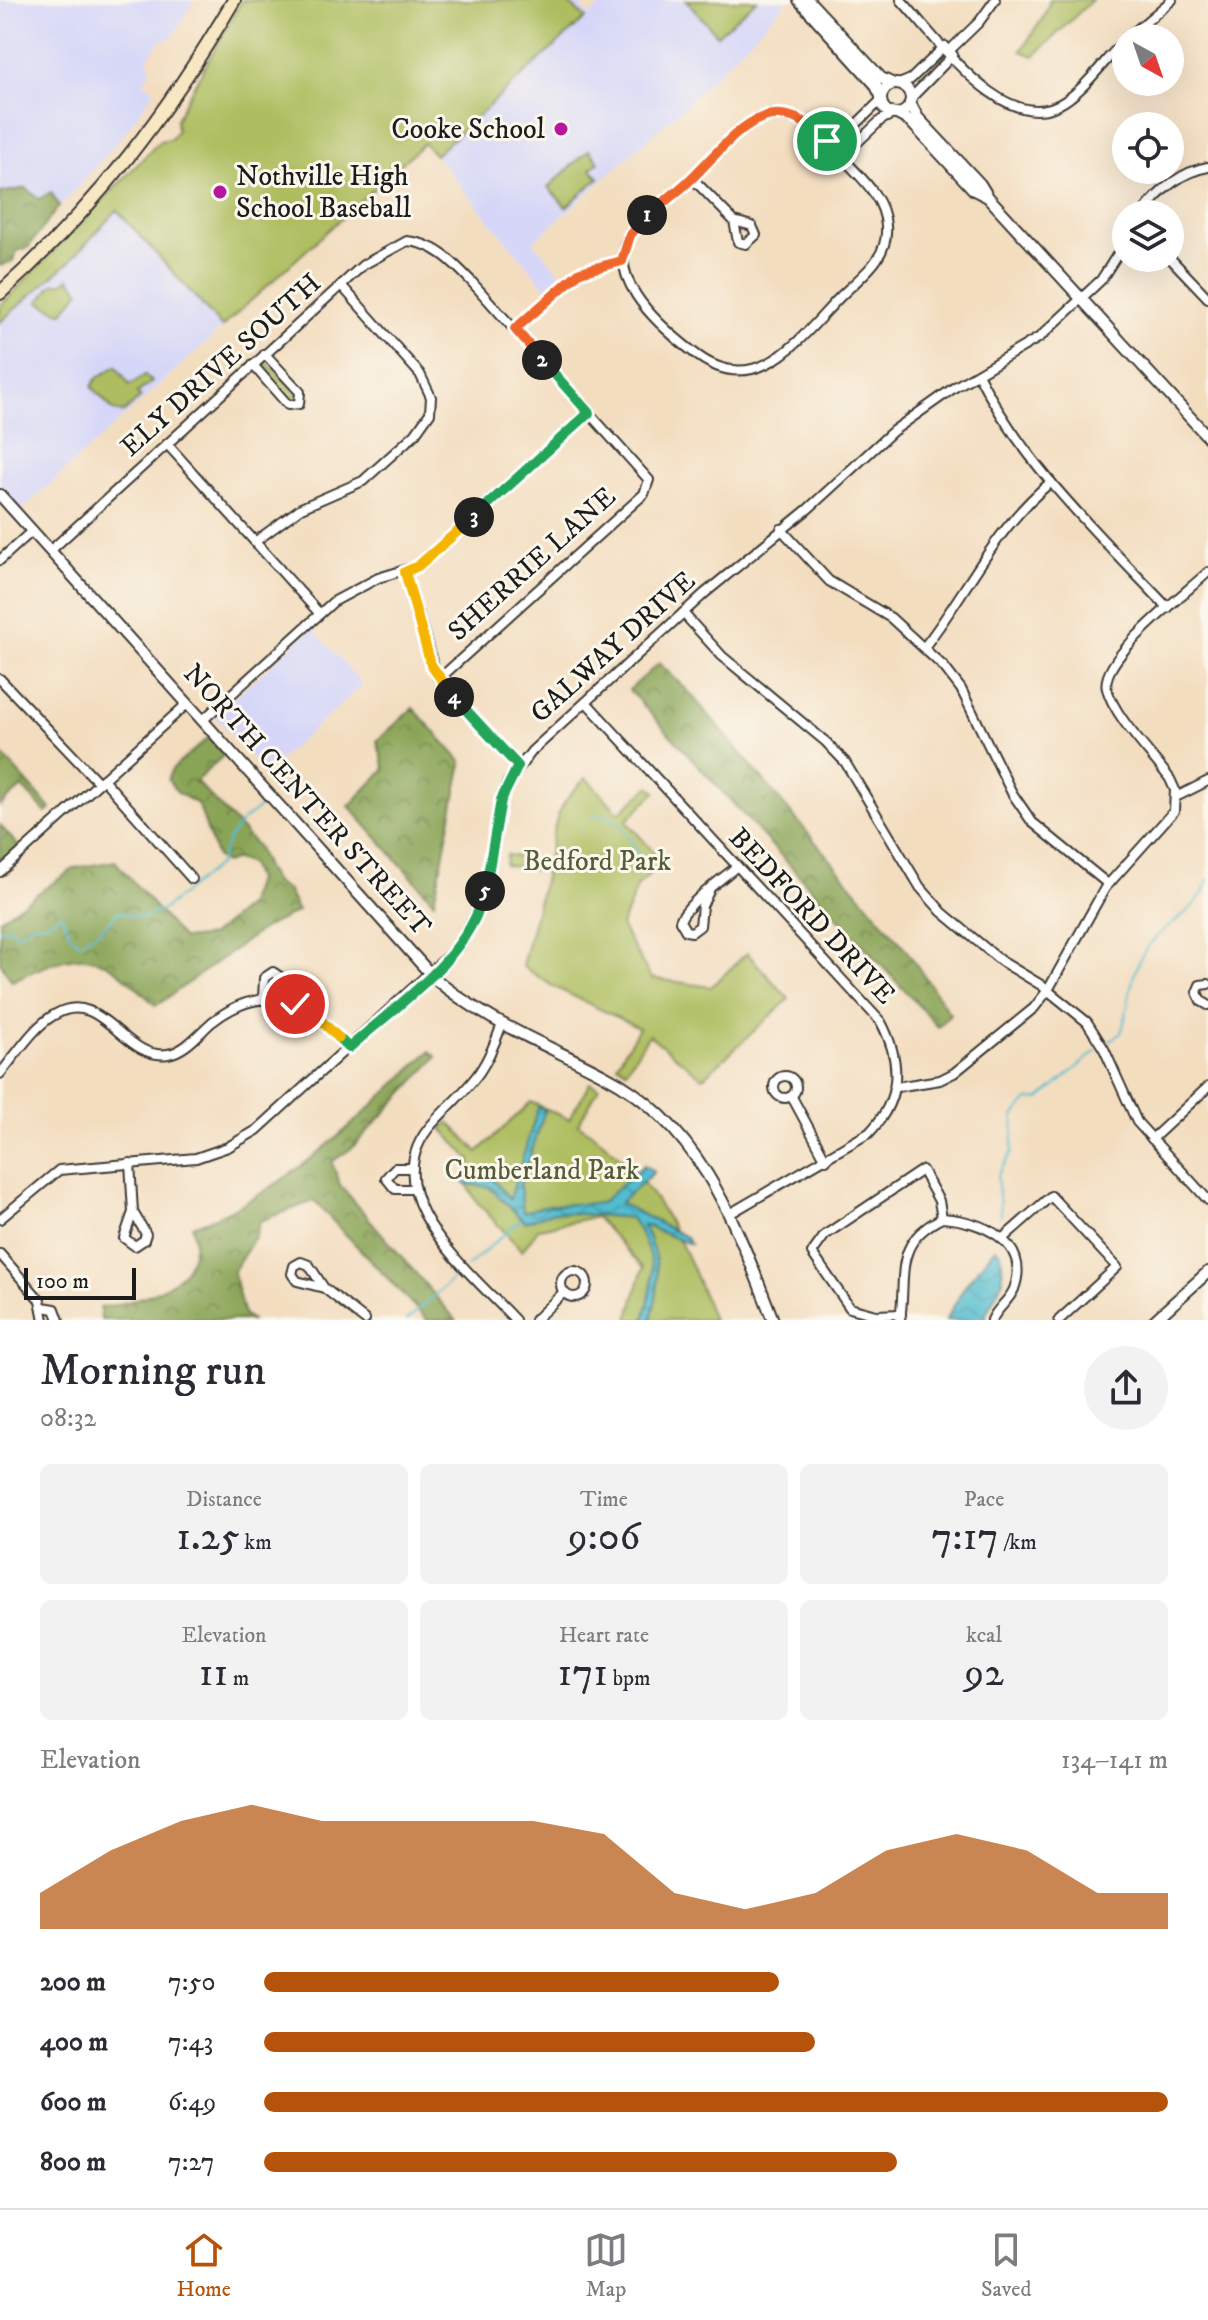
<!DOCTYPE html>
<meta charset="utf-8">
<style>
:root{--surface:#fff;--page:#f2f2f3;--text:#2b2b33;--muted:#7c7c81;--line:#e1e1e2;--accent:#b45309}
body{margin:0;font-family:"IM FELL DW Pica",serif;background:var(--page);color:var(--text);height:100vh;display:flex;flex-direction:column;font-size:30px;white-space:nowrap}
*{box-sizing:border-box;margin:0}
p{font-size:26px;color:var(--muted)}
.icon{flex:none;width:44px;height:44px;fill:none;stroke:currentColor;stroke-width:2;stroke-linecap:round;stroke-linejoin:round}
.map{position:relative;height:1320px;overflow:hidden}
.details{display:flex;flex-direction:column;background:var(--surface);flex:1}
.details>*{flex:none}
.needle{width:52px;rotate:140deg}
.fabs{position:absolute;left:1112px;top:24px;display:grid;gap:16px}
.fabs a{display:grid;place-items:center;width:72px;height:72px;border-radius:50%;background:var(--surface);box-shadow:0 8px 32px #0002;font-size:40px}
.scale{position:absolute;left:24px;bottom:20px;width:112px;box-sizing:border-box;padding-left:8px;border:4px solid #1c1c1c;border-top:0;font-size:22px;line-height:28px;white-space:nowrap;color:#1c1c1c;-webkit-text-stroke:6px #fbf7ec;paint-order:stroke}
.pin{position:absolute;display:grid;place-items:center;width:68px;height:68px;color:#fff;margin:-34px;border:4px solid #fff;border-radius:50%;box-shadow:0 2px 8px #0007}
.km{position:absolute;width:40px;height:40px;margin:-20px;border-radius:50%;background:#222;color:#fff;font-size:22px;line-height:40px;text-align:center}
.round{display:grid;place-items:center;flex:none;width:84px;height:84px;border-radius:42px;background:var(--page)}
.head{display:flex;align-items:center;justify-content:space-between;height:136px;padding:0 40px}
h1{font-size:44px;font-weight:600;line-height:60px}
.metrics{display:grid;grid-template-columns:repeat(3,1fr);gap:12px;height:136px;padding:8px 40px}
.metrics div{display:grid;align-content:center;border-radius:12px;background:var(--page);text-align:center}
.metrics b{font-size:40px;font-weight:600}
.metrics small{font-size:22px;font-weight:400}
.metrics p{font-size:22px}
.chart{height:224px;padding:16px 40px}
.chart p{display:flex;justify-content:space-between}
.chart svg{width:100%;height:144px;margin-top:8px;fill:var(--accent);opacity:.7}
ul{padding:0 40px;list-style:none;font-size:26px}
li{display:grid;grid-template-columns:128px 96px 1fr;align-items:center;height:60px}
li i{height:20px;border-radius:10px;background:var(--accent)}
.dock{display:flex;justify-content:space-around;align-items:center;height:112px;border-top:2px solid var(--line);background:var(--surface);font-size:22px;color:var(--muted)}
.dock a{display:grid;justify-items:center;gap:4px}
.dock .selected{color:var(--accent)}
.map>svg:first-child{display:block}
.built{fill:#d6d7f8}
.green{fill:#adbd5f;stroke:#646c3e;stroke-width:2}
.forest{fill:url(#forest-crowns);stroke:#536039;stroke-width:2}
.water{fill:url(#water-waves);stroke:#376c76;stroke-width:2}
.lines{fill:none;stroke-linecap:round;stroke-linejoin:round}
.stream{stroke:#52bccf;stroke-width:2}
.minor-casing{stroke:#3c3934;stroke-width:12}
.tertiary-casing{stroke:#3c3934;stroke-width:14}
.secondary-casing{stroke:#3c3934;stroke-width:16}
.minor{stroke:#fff;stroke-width:8}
.tertiary{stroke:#fff;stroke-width:10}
.secondary{stroke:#f7e8c3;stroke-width:12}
.split-1-casing{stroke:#fff;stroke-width:16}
.split-2-casing{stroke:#fff;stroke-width:16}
.split-3-casing{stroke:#fff;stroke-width:16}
.split-4-casing{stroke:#fff;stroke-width:16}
.split-5-casing{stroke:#fff;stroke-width:16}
.split-6-casing{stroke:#fff;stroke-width:16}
.split-7-casing{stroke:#fff;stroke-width:16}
.split-1{stroke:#f0652b;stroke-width:10}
.split-2{stroke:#f0652b;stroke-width:10}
.split-3{stroke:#22a559;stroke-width:10}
.split-4{stroke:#f5b400;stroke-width:10}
.split-5{stroke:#22a559;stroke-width:10}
.split-6{stroke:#22a559;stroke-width:10}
.split-7{stroke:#f5b400;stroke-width:10}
.poi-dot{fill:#b5179e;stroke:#fbf7ec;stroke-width:3}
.labels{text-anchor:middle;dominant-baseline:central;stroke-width:6;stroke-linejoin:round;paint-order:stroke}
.poi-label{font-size:28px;fill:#1c1c1c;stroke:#fbf7ec;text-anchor:end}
.street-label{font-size:28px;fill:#1c1c1c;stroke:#fbf7ec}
.park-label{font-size:28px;fill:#565c37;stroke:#fbf7ec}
</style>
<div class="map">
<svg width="1208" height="1320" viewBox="0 0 1208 1320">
<defs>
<pattern id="forest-crowns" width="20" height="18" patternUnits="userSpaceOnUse" patternTransform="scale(2)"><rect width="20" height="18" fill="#8aa456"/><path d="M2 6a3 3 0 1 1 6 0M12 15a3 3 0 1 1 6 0" fill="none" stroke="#708546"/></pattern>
<pattern id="water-waves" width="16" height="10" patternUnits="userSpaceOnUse" patternTransform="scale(2)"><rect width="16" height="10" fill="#52bccf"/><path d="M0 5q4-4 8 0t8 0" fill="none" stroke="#47a1b1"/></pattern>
</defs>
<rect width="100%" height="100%" fill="#fbf7ec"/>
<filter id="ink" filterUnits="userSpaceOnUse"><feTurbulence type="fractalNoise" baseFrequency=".0125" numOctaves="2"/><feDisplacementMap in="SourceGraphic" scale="16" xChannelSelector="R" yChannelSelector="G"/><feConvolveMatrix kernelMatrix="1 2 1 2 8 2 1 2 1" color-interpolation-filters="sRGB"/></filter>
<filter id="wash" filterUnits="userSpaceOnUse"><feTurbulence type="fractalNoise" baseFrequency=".006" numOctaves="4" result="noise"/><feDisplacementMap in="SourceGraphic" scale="32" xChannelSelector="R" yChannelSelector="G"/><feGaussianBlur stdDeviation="1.8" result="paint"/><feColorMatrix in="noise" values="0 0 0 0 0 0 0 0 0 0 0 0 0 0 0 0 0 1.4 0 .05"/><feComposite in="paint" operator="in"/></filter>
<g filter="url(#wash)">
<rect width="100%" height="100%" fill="#f3ddbf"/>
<g class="built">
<polygon points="0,0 194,0 172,38 160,41 148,58 151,71 143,82 155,90 126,131 76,190 0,266"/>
<polygon points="271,0 576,0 589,16 607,0 784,0 785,4 688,103 533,242 560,273 546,288 425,143 17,514 0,495 0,320 159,156"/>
<polygon points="312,628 363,685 265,772 214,716"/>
</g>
<g class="green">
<polygon points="242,0 564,0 586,18 435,155 424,143 222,327 117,210 69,262 0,322 0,306 160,141 171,139 177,130 176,120 181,109"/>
<polygon points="686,0 757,0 717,35"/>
<polygon points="1050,0 1092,0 1034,56 1021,51 1044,16"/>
<polygon points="589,150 599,162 591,169 599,178 566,207 548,187"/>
<polygon points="69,278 80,291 62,313 39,302 53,284 63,283"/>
<polygon points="267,362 297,394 298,400 290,401 262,371 262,364"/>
<polygon points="116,366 130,385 145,375 152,382 137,393 141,397 123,413 114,411 92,387 96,379"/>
<path d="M586 778 619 813 650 786 656 792 626 821 663 862 638 885 621 926 651 978 711 987 747 953 789 999 703 1078 649 1035 626 1070 617 1064 639 1028 554 987 522 966 546 872 505 865 507 855 548 861C555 822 555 806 586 778Z"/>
<path d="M590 1083 599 1088 578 1124C653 1171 683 1241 713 1320H628L643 1268 596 1217 539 1228 522 1251 476 1201 467 1184 471 1160 442 1129 449 1122 478 1152 531 1102 569 1119Z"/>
</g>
<g class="forest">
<polygon points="26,188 39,199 51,192 59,206 28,248 17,251 13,261 0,266 0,193"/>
<polygon points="659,663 689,692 905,948 950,1014 938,1027 629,690"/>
<polygon points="413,708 462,762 434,902 349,806 385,769 377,741"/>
<path d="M209 737 224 755 196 781 257 846 267 870 276 884 287 890 298 911 264 928 156 1006C99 950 88 945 12 981L0 962V919L75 868 115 861 183 939 211 936 247 906 256 880 250 864 236 859 225 863 217 858 198 804 178 793 168 780 172 769Z"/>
<polygon points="0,752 51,809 46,813 22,787 0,806"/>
<polygon points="0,825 20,848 0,865"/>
<path d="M430 1051 437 1057 353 1147 332 1162 340 1185 456 1320H427L314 1201 260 1221 256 1235 233 1272 244 1315 252 1320H101L100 1308C143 1300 207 1283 192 1226 287 1194 358 1118 430 1051Z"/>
</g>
<g class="water">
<path d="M538 1107 545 1110 520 1186 523 1212 549 1205 601 1203 644 1165 654 1172 620 1203 686 1237 690 1244 643 1225C660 1258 661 1283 651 1320H644C656 1275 657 1258 631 1218L554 1212 525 1222 489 1187 465 1184 461 1177 490 1176 510 1199Z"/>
<polygon points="995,1248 1001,1253 1003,1280 983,1320 946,1320 966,1284"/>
</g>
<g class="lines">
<g class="stream">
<path d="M591 817C618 809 632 841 642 861L650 864"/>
<polyline points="0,929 10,928 18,935 30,925 47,923 61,914 71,936 79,943 101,930 118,912 142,918 164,909 219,864 228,840 242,821 260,807"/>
<path d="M1110 1041 1121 1033C1131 1005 1128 975 1146 949 1163 924 1200 912 1208 880"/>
<polyline points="1001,1216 997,1176 1012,1152 1014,1116 1028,1100 1040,1099 1096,1051"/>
<polyline points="468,1266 520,1220"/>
<polyline points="407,1320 463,1270"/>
</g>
</g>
</g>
<g filter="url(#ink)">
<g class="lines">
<g class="minor-casing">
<g id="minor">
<path d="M901 0C937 38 1006 141 1065 101 1089 85 1105 59 1126 39"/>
<polyline points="1127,38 1172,0"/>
<polyline points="949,51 979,22 995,0"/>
<polyline points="899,84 911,79 945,46"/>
<polyline points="911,98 953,55"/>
<path d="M771 115C804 115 820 133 841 156 860 177 884 196 886 226 889 260 859 277 838 299 799 340 755 402 693 352 658 325 596 271 637 225 653 207 675 195 692 178 717 155 736 121 771 115Z"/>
<polyline points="833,147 881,100"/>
<polyline points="842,157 881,120 893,114"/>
<polyline points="692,178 734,221 738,242 746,244 756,235 752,226 734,221"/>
<path d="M1142 214C1158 192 1180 172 1208 167"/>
<polyline points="1170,258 1208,298"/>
<polyline points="515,329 580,272 622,261"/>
<polyline points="253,365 288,405 299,404 300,392 265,354"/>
<path d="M978 374C1023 464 1099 535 1168 608"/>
<polyline points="167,444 319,613"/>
<polyline points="781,529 829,581 891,618 944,667 961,689 1012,793 1032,822 1108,884"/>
<polyline points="256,541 301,508 363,481 415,434 430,413 431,397 420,374 341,285"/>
<path d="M50 551 363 265 407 241C435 243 453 262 471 281L649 480 644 494 439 679"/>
<polyline points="0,560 32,531"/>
<polyline points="405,572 437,676 518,766"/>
<polyline points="683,613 722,656 826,742 845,762 920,887 942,912 1001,961 1041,985 1087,1022 1104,1049 1137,1122 1208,1200"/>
<path d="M925 646C969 589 995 528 1051 482"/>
<polyline points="0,679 99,783"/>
<path d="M586 702 881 1022C902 1062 902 1099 869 1133L731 1213"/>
<polyline points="203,720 333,602 378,578 418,566 589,413"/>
<polyline points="103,779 192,879"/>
<polyline points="1176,797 1208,781"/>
<polyline points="0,872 188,703"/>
<path d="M709 891 702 906 700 926 692 932 686 931 680 921C685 905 722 879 736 867"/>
<polyline points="1208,984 1200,985 1197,992 1201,1001 1208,1005"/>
<polyline points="263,1000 264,978 273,972 285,980 284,1000"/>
<path d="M502 1024C482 1080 471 1082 433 1123 369 1193 471 1272 515 1320"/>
<path d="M0 1074C16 1055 33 1027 54 1015 102 986 123 1061 168 1054 186 1051 199 1033 212 1022 268 978 307 1004 349 1048"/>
<circle cx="785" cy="1087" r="11"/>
<path d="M896 1087 940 1080 954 1073 1034 1008 1048 990 1105 888 1174 811 1175 790 1170 779C1152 754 1115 718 1107 689 1098 659 1186 593 1208 572"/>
<polyline points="792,1097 826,1160"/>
<polyline points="1152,1139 1208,1087"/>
<polyline points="130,1163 133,1212 124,1238 135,1246 144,1240 146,1234 133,1212"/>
<polyline points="413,1168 395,1168 386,1178 395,1189 414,1189"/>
<polyline points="0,1219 59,1170 196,1158 228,1147 257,1130 460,945 484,897 501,800 508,782 532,751 705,593 808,509 893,431 955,387 1040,337 1101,280 1126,241"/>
<polyline points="1002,1239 1051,1196 1117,1267 1059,1320"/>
<polyline points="0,1254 40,1300 44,1320"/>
<circle cx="574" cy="1284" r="13"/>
<polyline points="324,1288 309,1265 301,1262 294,1266 292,1274 297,1281 324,1288 365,1320"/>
<polyline points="43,1307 55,1309 59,1320"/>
<polyline points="901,1314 876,1315 850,1308 812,1253 825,1235 922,1170 939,1201 942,1218"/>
<polyline points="535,1320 564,1292"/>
<path d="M900 1320C907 1275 892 1243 942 1218 979 1220 1032 1241 1014 1289 1009 1301 997 1308 992 1320"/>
</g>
</g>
<g class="tertiary-casing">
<g id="tertiary">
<polyline points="799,0 875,84 881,96"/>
<polyline points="808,0 881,78 894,84"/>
<circle cx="896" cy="99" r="15"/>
<polyline points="910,103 918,118 980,184 988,197 1208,437"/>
<polyline points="897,114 910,121 974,190 986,196"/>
<path d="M0 495 434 978C484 1021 546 1044 604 1075 701 1125 736 1225 773 1320"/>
<polyline points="1155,1320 1208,1272"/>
</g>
</g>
<g class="secondary-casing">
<path id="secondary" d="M0 293C98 205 167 114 234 0"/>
</g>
<use href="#minor" class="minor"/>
<use href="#tertiary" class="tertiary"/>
<use href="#secondary" class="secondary"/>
</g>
</g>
<g class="lines" filter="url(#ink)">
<g class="split-1-casing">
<path id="split-1" d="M647 215C663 202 681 190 695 175 737 133 770 83 827 141"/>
</g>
<g class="split-2-casing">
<polyline id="split-2" points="542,360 515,329 580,272 622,261 630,235 647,215"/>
</g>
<g class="split-3-casing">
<polyline id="split-3" points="474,517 589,413 542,360"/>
</g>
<g class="split-4-casing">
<polyline id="split-4" points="454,697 431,665 405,572 418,566 474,517"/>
</g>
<g class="split-5-casing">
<polyline id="split-5" points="454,697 518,766 501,800 485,891"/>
</g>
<g class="split-6-casing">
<path id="split-6" d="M339 1038 349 1048C398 1004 468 959 485 891"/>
</g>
<g class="split-7-casing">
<polyline id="split-7" points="295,1004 310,1010 339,1038"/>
</g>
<use href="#split-1" class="split-1"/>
<use href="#split-2" class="split-2"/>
<use href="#split-3" class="split-3"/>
<use href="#split-4" class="split-4"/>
<use href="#split-5" class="split-5"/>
<use href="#split-6" class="split-6"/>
<use href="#split-7" class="split-7"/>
</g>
<g class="poi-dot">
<circle cx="561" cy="129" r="8"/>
<circle cx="220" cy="192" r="8"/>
</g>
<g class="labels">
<g class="poi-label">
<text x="545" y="129">Cooke School</text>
<text x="236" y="176" text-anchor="start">Nothville High<tspan x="236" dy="32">School Baseball</tspan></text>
</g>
<g class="street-label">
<text transform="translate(221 365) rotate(-42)">ELY DRIVE SOUTH</text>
<text transform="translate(532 564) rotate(-42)">SHERRIE LANE</text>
<text transform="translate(613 647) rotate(-42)">GALWAY DRIVE</text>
<text transform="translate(307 800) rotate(48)">NORTH CENTER STREET</text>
<text transform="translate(812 916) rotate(47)">BEDFORD DRIVE</text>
</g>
<g class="park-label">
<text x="597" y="861">Bedford Park</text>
<text x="542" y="1170">Cumberland Park</text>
</g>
</g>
</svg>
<div class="fabs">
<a><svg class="needle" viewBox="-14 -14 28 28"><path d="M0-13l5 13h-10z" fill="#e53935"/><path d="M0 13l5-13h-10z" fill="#7c7c81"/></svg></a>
<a><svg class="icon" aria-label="locate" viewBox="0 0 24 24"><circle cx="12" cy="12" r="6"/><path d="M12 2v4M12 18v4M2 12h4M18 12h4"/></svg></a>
<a><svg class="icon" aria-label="layers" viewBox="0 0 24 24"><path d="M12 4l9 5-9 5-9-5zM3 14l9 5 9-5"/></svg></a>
</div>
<div class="scale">100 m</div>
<div class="pin" style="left:827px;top:141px;background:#1e9e55"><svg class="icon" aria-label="arrive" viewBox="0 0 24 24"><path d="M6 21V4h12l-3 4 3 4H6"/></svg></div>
<div class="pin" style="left:295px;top:1004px;background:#d93025"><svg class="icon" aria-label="check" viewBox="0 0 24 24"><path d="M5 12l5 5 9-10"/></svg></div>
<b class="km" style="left:647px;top:215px">1</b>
<b class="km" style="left:542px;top:360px">2</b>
<b class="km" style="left:474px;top:517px">3</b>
<b class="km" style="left:454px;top:697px">4</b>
<b class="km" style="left:485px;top:891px">5</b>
</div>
<section class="details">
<div class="head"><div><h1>Morning run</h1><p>08:32</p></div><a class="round"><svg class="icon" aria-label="share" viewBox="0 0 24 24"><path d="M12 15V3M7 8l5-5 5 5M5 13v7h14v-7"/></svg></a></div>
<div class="metrics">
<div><p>Distance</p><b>1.25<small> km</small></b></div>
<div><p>Time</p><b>9:06</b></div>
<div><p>Pace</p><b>7:17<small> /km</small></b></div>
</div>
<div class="metrics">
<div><p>Elevation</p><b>11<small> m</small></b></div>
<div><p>Heart rate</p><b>171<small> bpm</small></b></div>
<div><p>kcal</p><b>92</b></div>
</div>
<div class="chart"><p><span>Elevation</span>134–141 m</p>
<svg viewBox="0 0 160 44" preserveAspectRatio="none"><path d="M0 44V33L10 20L20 11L30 6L40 11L50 11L60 11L70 11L80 15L90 33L100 38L110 33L120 20L130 15L140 20L150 33L160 33V44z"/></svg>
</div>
<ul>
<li><b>200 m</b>7:50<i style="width:57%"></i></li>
<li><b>400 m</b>7:43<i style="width:61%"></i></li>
<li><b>600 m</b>6:49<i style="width:100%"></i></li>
<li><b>800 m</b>7:27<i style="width:70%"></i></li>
</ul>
</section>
<nav class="dock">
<a class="selected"><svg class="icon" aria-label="home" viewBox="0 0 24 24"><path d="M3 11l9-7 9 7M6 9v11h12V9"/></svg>Home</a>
<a><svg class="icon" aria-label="map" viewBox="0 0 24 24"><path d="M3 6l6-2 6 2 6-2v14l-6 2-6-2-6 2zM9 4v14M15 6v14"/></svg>Map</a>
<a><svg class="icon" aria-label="saved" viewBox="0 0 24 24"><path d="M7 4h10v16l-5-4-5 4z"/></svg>Saved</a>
</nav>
